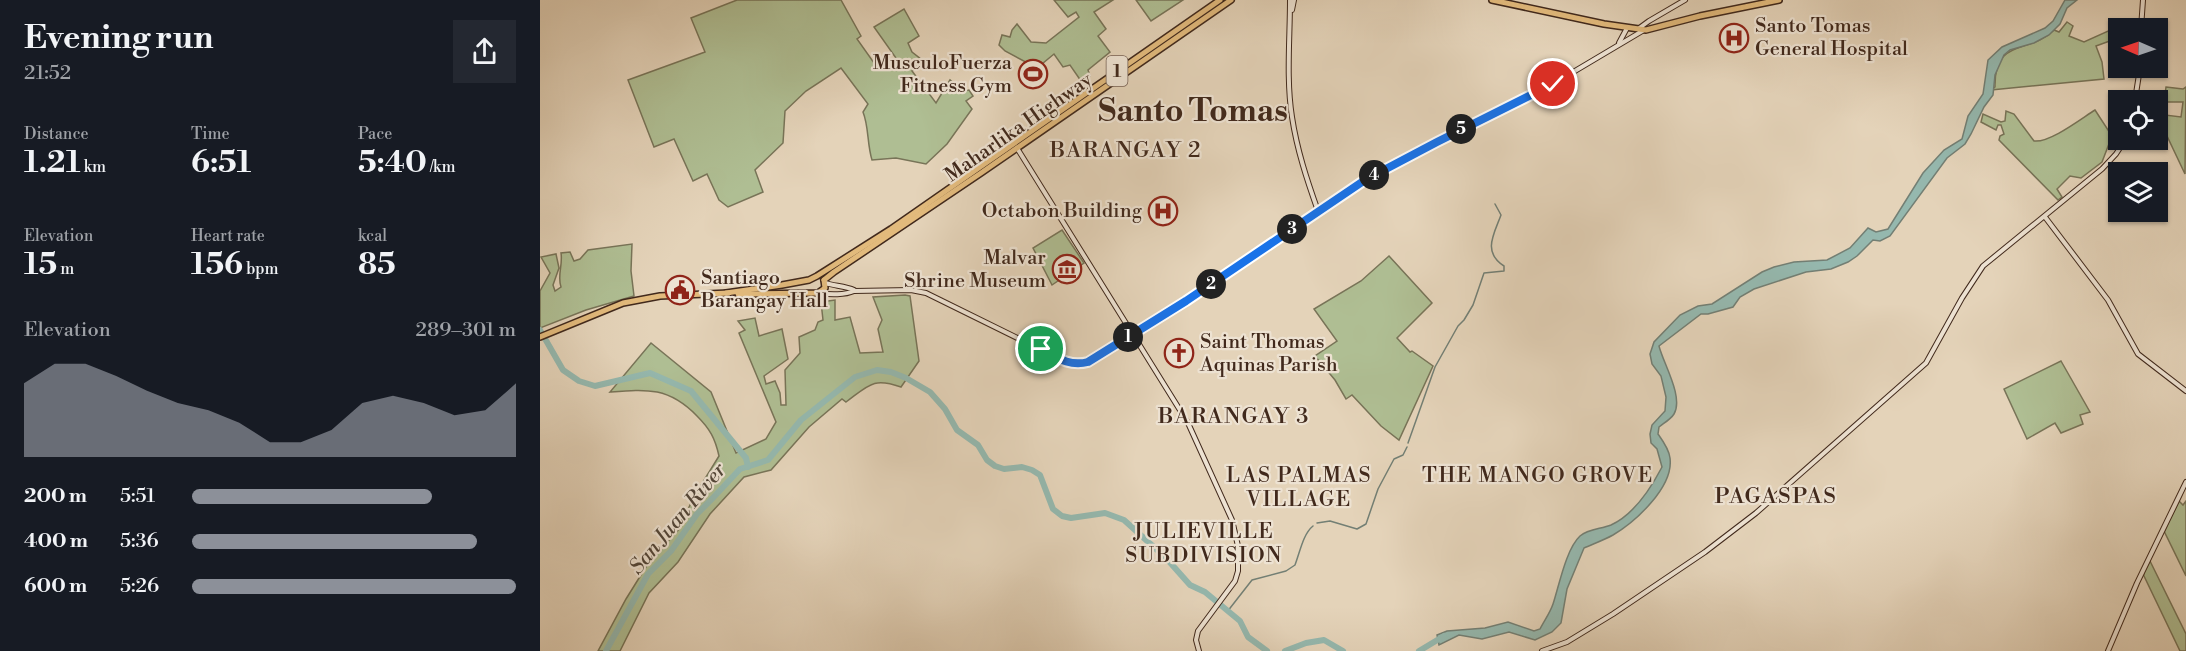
<!DOCTYPE html>
<meta charset="utf-8">
<style>
:root{--surface:#171b24;--page:#242831;--text:#f1f3f6;--muted:#9ea1a6;--accent:#8c9099}
body{margin:0;font-family:"Libre Bodoni",serif;background:var(--page);color:var(--text);height:100vh;display:flex;flex-direction:column;font-size:22px;white-space:nowrap}
*{box-sizing:border-box;margin:0}
p{font-size:20px;color:var(--muted)}
.icon{flex:none;width:33px;height:33px;fill:none;stroke:currentColor;stroke-width:2;stroke-linecap:round;stroke-linejoin:round}
.map{position:relative;flex:1;overflow:hidden}
.panel{display:flex;flex-direction:column;background:var(--surface);width:540px}
.panel>*{flex:none}
.needle{width:39px;rotate:272deg}
.controls{position:absolute;left:1568px;top:18px;display:grid;gap:12px}
.controls a{display:grid;place-items:center;width:60px;height:60px;border-radius:0px;background:var(--surface);box-shadow:0 2px 4px #0004;font-size:30px}
.pin{position:absolute;display:grid;place-items:center;width:51px;height:51px;color:#fff;margin:-26px;border:3px solid #fff;border-radius:50%;box-shadow:0 2px 6px #0007}
.km{position:absolute;width:30px;height:30px;margin:-15px;border-radius:50%;background:#222;color:#fff;font-size:16px;line-height:30px;text-align:center}
.round{display:grid;place-items:center;flex:none;width:63px;height:63px;border-radius:0px;background:var(--page)}
.head{display:flex;align-items:center;justify-content:space-between;height:102px;padding:0 24px}
h1{font-size:33px;font-weight:700;line-height:45px}
.metrics{display:grid;grid-template-columns:repeat(3,1fr);gap:9px;height:102px;padding:6px 24px}
.metrics div{display:grid;align-content:center}
.metrics b{font-size:30px;font-weight:700}
.metrics small{font-size:16px;font-weight:400}
.metrics p{font-size:16px}
.chart{height:168px;padding:12px 24px}
.chart p{display:flex;justify-content:space-between}
.chart svg{width:100%;height:108px;margin-top:6px;fill:var(--accent);opacity:.7}
ul{padding:0 24px;list-style:none;font-size:20px}
li{display:grid;grid-template-columns:96px 72px 1fr;align-items:center;height:45px}
li i{height:15px;border-radius:8px;background:var(--accent)}
main{display:flex;flex:1;min-height:0}
.map>svg:first-child{display:block}
.green{fill:#afbe93;stroke:#787458;stroke-width:1.5}
.water{fill:#95b8ae;stroke:#737f74;stroke-width:1.5}
.lines{fill:none;stroke-linecap:round;stroke-linejoin:round}
.stream{stroke:#737f74;stroke-width:1.5}
.river{stroke:#95b8ae;stroke-width:6}
.secondary-casing{stroke:#41291c;stroke-width:6}
.highway-casing{stroke:#41291c;stroke-width:8}
.secondary{stroke:#ede2d2;stroke-width:4}
.highway{stroke:#e2ba7c;stroke-width:5}
.route-casing{stroke:#fff;stroke-width:12}
.route{stroke:#1a73e8;stroke-width:8}
.labels{text-anchor:middle;dominant-baseline:central;stroke-width:4.5;stroke-linejoin:round;paint-order:stroke}
.shield{fill:#ede2d2;stroke:#756053;stroke-width:1.5}
.shield-label{font-size:18px;font-weight:bold;fill:#41291c}
.poi-label{font-size:20px;fill:#41291c;stroke:#ede2d2;text-anchor:start}
.street-label{font-size:20px;fill:#41291c;stroke:#ede2d2}
.neighbourhood-label{font-size:21px;letter-spacing:1.5px;fill:#41291c;stroke:#ede2d2}
.water-label{font-size:21px;font-style:italic;fill:#524639;stroke:#ede2d2}
.quarter-label{font-size:22px;letter-spacing:1.5px;fill:#41291c;stroke:#ede2d2}
.town-label{font-size:32px;font-weight:bold;fill:#41291c;stroke:#ede2d2}
</style>
<main>
<section class="panel">
<div class="head"><div><h1>Evening run</h1><p>21:52</p></div><a class="round"><svg class="icon" aria-label="share" viewBox="0 0 24 24"><path d="M12 15V3M7 8l5-5 5 5M5 13v7h14v-7"/></svg></a></div>
<div class="metrics">
<div><p>Distance</p><b>1.21<small> km</small></b></div>
<div><p>Time</p><b>6:51</b></div>
<div><p>Pace</p><b>5:40<small> /km</small></b></div>
</div>
<div class="metrics">
<div><p>Elevation</p><b>15<small> m</small></b></div>
<div><p>Heart rate</p><b>156<small> bpm</small></b></div>
<div><p>kcal</p><b>85</b></div>
</div>
<div class="chart"><p><span>Elevation</span>289–301 m</p>
<svg viewBox="0 0 160 44" preserveAspectRatio="none"><path d="M0 44V14L10 6L20 6L30 11L40 17L50 22L60 25L70 30L80 38L90 38L100 33L110 22L120 19L130 22L140 27L150 25L160 14V44z"/></svg>
</div>
<ul>
<li><b>200 m</b>5:51<i style="width:74%"></i></li>
<li><b>400 m</b>5:36<i style="width:88%"></i></li>
<li><b>600 m</b>5:26<i style="width:100%"></i></li>
</ul>
</section>
<div class="map">
<svg width="1646" height="651" viewBox="0 0 1646 651">
<rect width="100%" height="100%" fill="#e4d3b9"/>
<filter id="stains"><feTurbulence type="fractalNoise" baseFrequency=".00333" numOctaves="4"/><feColorMatrix values="0 0 0 0 .2 0 0 0 0 .09 0 0 0 0 .02 0 0 0 .5 -.17"/></filter>
<radialGradient id="worn" r=".72"><stop offset=".6" stop-color="#630" stop-opacity="0"/><stop offset="1" stop-color="#630" stop-opacity=".3"/></radialGradient>
<g class="green">
<path d="M197 0H301L321 36 317 39 339 70 356 58 334 27 364 9 379 36 368 43 372 52 386 63 372 71 396 103 410 80 423 91 429 90 433 96 426 101 432 109 407 144 386 164 356 158 332 160C327 144 329 127 323 112L328 104 301 68 266 91 245 111 243 143 215 170 223 192 188 207 179 200 167 174 153 181 134 139 114 147 88 80 165 52 151 18Z"/>
<polygon points="514,0 573,0 554,12 566,29 558,36 570,52 548,70 550,76 541,81 530,65 523,67 514,54 497,68 465,51 459,45 462,35 470,37 472,30 477,24 491,42 506,43 539,17 536,12 528,17"/>
<polygon points="596,0 643,0 611,21"/>
<path d="M1527 22 1533 26 1529 36 1544 42 1577 27 1578 38 1556 46 1562 62 1564 79 1451 90 1455 87C1454 37 1489 55 1514 30L1519 32Z"/>
<polygon points="1626,87 1643,89 1646,87 1645,174 1626,134 1617,132 1617,114 1641,117 1643,102 1624,102"/>
<path d="M1555 110 1572 136 1562 162 1541 178 1530 176 1517 189 1522 197 1518 200 1459 140 1460 136 1464 134 1461 125H1458L1456 130 1441 122 1443 114 1461 122 1465 121 1466 111 1474 114 1494 141C1510 143 1542 118 1555 110Z"/>
<polygon points="522,230 544,263 512,285 493,248"/>
<path d="M92 244 91 271 94 296 46 310 0 328V291L10 273 1 257 16 254 19 268 13 285 15 291 21 287C17 276 23 265 21 253L30 252 34 261 40 259 48 250Z"/>
<polygon points="849,256 892,303 857,338 870,352 872,351 893,366 859,440 841,426 812,395 806,399 795,380 775,356 797,341 774,309 821,281"/>
<path d="M365 295 370 296 379 361 361 387C333 377 329 385 306 402L302 399 269 427 231 470 204 477 170 514 138 562 109 593 80 651H58L86 599 109 562 140 528 153 498 179 456C175 438 170 429 157 416 129 387 107 389 70 392L111 343 171 392 196 453 226 439 236 422 199 333 205 330 198 321 215 318 219 336 242 329 248 359 224 376 226 384 235 381 240 393 241 405H246L245 370 260 353 259 337 275 330 278 322 283 320 281 302 295 300V320L310 317 320 353 343 352 338 329 342 320 333 297Z"/>
<polygon points="1521,361 1550,412 1540,415 1543,424 1521,433 1515,423 1487,439 1464,389"/>
<polygon points="1639,501 1643,505 1646,501 1646,576 1624,531"/>
<polygon points="1609,559 1646,634 1646,651 1640,651 1604,576 1603,572"/>
</g>
<path class="water" d="M1525 0H1537L1527 8 1520 24 1509 35 1494 43 1470 50 1464 55 1455 75 1453 95 1444 107 1431 134 1425 144 1407 158 1350 236 1340 241 1333 240 1317 256 1308 262 1291 269 1266 272 1214 289 1200 297 1193 307 1168 314H1161L1119 346C1123 363 1144 397 1134 414 1131 419 1124 423 1119 427L1118 434C1123 441 1129 449 1130 458 1134 487 1095 522 1073 535 1064 540 1053 544 1044 548L1027 589 1021 623 1012 632 995 640 969 632 942 639 919 635 899 645 897 635 907 631 945 628 968 622 994 631 1000 629C1004 621 1010 613 1013 604 1019 586 1026 549 1040 536 1048 529 1061 529 1071 525 1093 515 1111 488 1122 467L1117 449 1111 443 1110 434 1112 425 1125 411 1126 397 1121 376 1112 364 1110 354 1114 342 1140 315 1158 306 1172 304 1222 272 1234 267 1254 262 1287 260 1310 248 1328 228 1336 232 1348 229 1383 173 1404 150 1422 139 1428 116 1443 94 1448 60 1462 47 1505 28 1513 21Z"/>
<g class="lines">
<g class="stream">
<path d="M868 443 895 367 918 326 924 320 933 305 944 273 964 271V266C942 252 954 234 961 215L955 204"/>
<polyline points="777,523 790,521 817,529 826,524 838,489 854,459 863,455 867,447"/>
<path d="M687 612 712 580 746 571 755 565C760 552 763 534 773 526"/>
</g>
<g class="river">
<polyline points="0,330 23,370 39,381 55,386 110,373 151,391 206,458 208,467"/>
<polyline points="66,651 108,574 131,551 157,514 171,500 200,469 228,460 261,420 315,377 337,370 351,372 366,378 390,392 405,409 417,430 438,445 447,460 455,466 464,469 482,467 492,470 500,475 513,509 522,516 531,518 565,513 584,520 626,558 650,585 665,592 700,621 708,637 727,651"/>
<polyline points="745,651 766,643 784,640 803,651"/>
<polyline points="879,651 904,636"/>
</g>
<g class="secondary-casing">
<g id="secondary">
<path d="M750 0C750 38 746 79 752 117 757 150 767 180 778 211"/>
<polyline points="752,10 754,0"/>
<polyline points="1601,28 1603,0"/>
<polyline points="1098,29 1109,21 1145,0"/>
<polyline points="1079,43 1087,28"/>
<polyline points="1595,100 1600,68"/>
<polyline points="477,148 648,423 692,520 698,546 698,571 695,581 658,631 656,640 659,651"/>
<polyline points="1505,217 1568,300 1598,354 1646,391"/>
<path d="M285 283C295 286 306 286 314 290"/>
<path d="M280 293C290 295 305 295 314 291L371 290 386 293 526 362 534 364 547 362 646 301 825 180 899 141 1008 87 1104 30"/>
<polyline points="1002,651 1027,642 1073,614 1165,552 1216,513 1386,363 1422,298 1443,266 1562,169 1576,154 1585,140"/>
<polyline points="1568,651 1597,583 1646,482"/>
</g>
</g>
<g class="highway-casing">
<g id="highway">
<polyline points="952,0 1064,24 1106,30 1160,16 1239,0"/>
<polyline points="284,280 294,272 441,173 691,0"/>
<polyline points="186,293 242,285 269,280 277,276 351,229 680,0"/>
<polyline points="198,294 278,293 285,288 284,280"/>
<polyline points="0,337 83,303 120,296 189,293"/>
</g>
</g>
<use href="#secondary" class="secondary"/>
<use href="#highway" class="highway"/>
</g>
<g class="lines">
<g class="route-casing">
<path id="route" d="M501 349C516 357 529 367 548 362L646 301 825 180 897 142 1013 84"/>
</g>
<use href="#route" class="route"/>
</g>
<defs>
<g id="hospital-ring" transform="scale(1.5)"><circle r="9.5" fill="#ede2d2" stroke="#8f2418" stroke-width="1.5"/><path d="M-5-5h3v3.5h4V-5h3V5h-3V1.5h-4V5h-3Z" fill="#8f2418"/></g>
<g id="stadium-ring" transform="scale(1.5)"><circle r="9.5" fill="#ede2d2" stroke="#8f2418" stroke-width="1.5"/><path d="M0-5a6.5 5 0 1 0 0 10a6.5 5 0 1 0 0-10ZM-3.5-1.8h7v3.6h-7Z" fill="#8f2418"/></g>
<g id="museum-ring" transform="scale(1.5)"><circle r="9.5" fill="#ede2d2" stroke="#8f2418" stroke-width="1.5"/><path d="M0-6L6-3V-2H-6V-3ZM-5-1h2V3h-2ZM-1-1h2V3h-2ZM3-1h2V3H3ZM-6 4H6V6H-6Z" fill="#8f2418"/></g>
<g id="civic-ring" transform="scale(1.5)"><circle r="9.5" fill="#ede2d2" stroke="#8f2418" stroke-width="1.5"/><path d="M-.6-6.5H3V-4.5H.6V-3L4-1V1h2V6H-6V1h2V-1L-.6-3ZM-1.2 2.5V6h2.4V2.5Z" fill="#8f2418"/></g>
<g id="church-ring" transform="scale(1.5)"><circle r="9.5" fill="#ede2d2" stroke="#8f2418" stroke-width="1.5"/><path d="M-1.2-6h2.4v3.5h3.3v2.4h-3.3V6h-2.4V-.1h-3.3v-2.4h3.3Z" fill="#8f2418"/></g>
</defs>
<g fill-rule="evenodd">
<use href="#hospital-ring" x="1194" y="38"/>
<use href="#stadium-ring" x="493" y="74"/>
<use href="#hospital-ring" x="623" y="211"/>
<use href="#museum-ring" x="527" y="269"/>
<use href="#civic-ring" x="140" y="290"/>
<use href="#church-ring" x="639" y="353"/>
</g>
<g class="labels">
<rect class="shield" x="566.5" y="56" width="21" height="30" rx="4.5"/>
<g class="shield-label">
<text x="577" y="71">1</text>
</g>
<g class="poi-label">
<text x="1215" y="26">Santo Tomas<tspan x="1215" dy="23">General Hospital</tspan></text>
<text x="472" y="63" text-anchor="end">MusculoFuerza<tspan x="472" dy="23">Fitness Gym</tspan></text>
<text x="602" y="211" text-anchor="end">Octabon Building</text>
<text x="506" y="258" text-anchor="end">Malvar<tspan x="506" dy="23">Shrine Museum</tspan></text>
<text x="161" y="278">Santiago<tspan x="161" dy="23">Barangay Hall</tspan></text>
<text x="660" y="342">Saint Thomas<tspan x="660" dy="23">Aquinas Parish</tspan></text>
</g>
<g class="street-label">
<text transform="translate(479 128) rotate(-35)">Maharlika Highway</text>
</g>
<g class="neighbourhood-label">
<text x="759" y="476">LAS PALMAS<tspan x="759" dy="24">VILLAGE</tspan></text>
<text x="998" y="476">THE MANGO GROVE</text>
<text x="664" y="532">JULIEVILLE<tspan x="664" dy="24">SUBDIVISION</tspan></text>
</g>
<g class="water-label">
<text transform="translate(138 519) rotate(-50)">San Juan River</text>
</g>
<g class="quarter-label">
<text x="586" y="150">BARANGAY 2</text>
<text x="694" y="416">BARANGAY 3</text>
<text x="1236" y="496">PAGASPAS</text>
</g>
<g class="town-label">
<text x="653" y="111">Santo Tomas</text>
</g>
</g>
<rect width="100%" height="100%" filter="url(#stains)"/>
<rect width="100%" height="100%" fill="url(#worn)"/>
</svg>
<div class="controls">
<a><svg class="needle" viewBox="-14 -14 28 28"><path d="M0-13l5 13h-10z" fill="#e53935"/><path d="M0 13l5-13h-10z" fill="#9ea1a6"/></svg></a>
<a><svg class="icon" aria-label="locate" viewBox="0 0 24 24"><circle cx="12" cy="12" r="6"/><path d="M12 2v4M12 18v4M2 12h4M18 12h4"/></svg></a>
<a><svg class="icon" aria-label="layers" viewBox="0 0 24 24"><path d="M12 4l9 5-9 5-9-5zM3 14l9 5 9-5"/></svg></a>
</div>
<div class="pin" style="left:501px;top:349px;background:#1e9e55"><svg class="icon" aria-label="arrive" viewBox="0 0 24 24"><path d="M6 21V4h12l-3 4 3 4H6"/></svg></div>
<div class="pin" style="left:1013px;top:84px;background:#d93025"><svg class="icon" aria-label="check" viewBox="0 0 24 24"><path d="M5 12l5 5 9-10"/></svg></div>
<b class="km" style="left:588px;top:337px">1</b>
<b class="km" style="left:671px;top:284px">2</b>
<b class="km" style="left:752px;top:229px">3</b>
<b class="km" style="left:834px;top:175px">4</b>
<b class="km" style="left:921px;top:129px">5</b>
</div>
</main>
